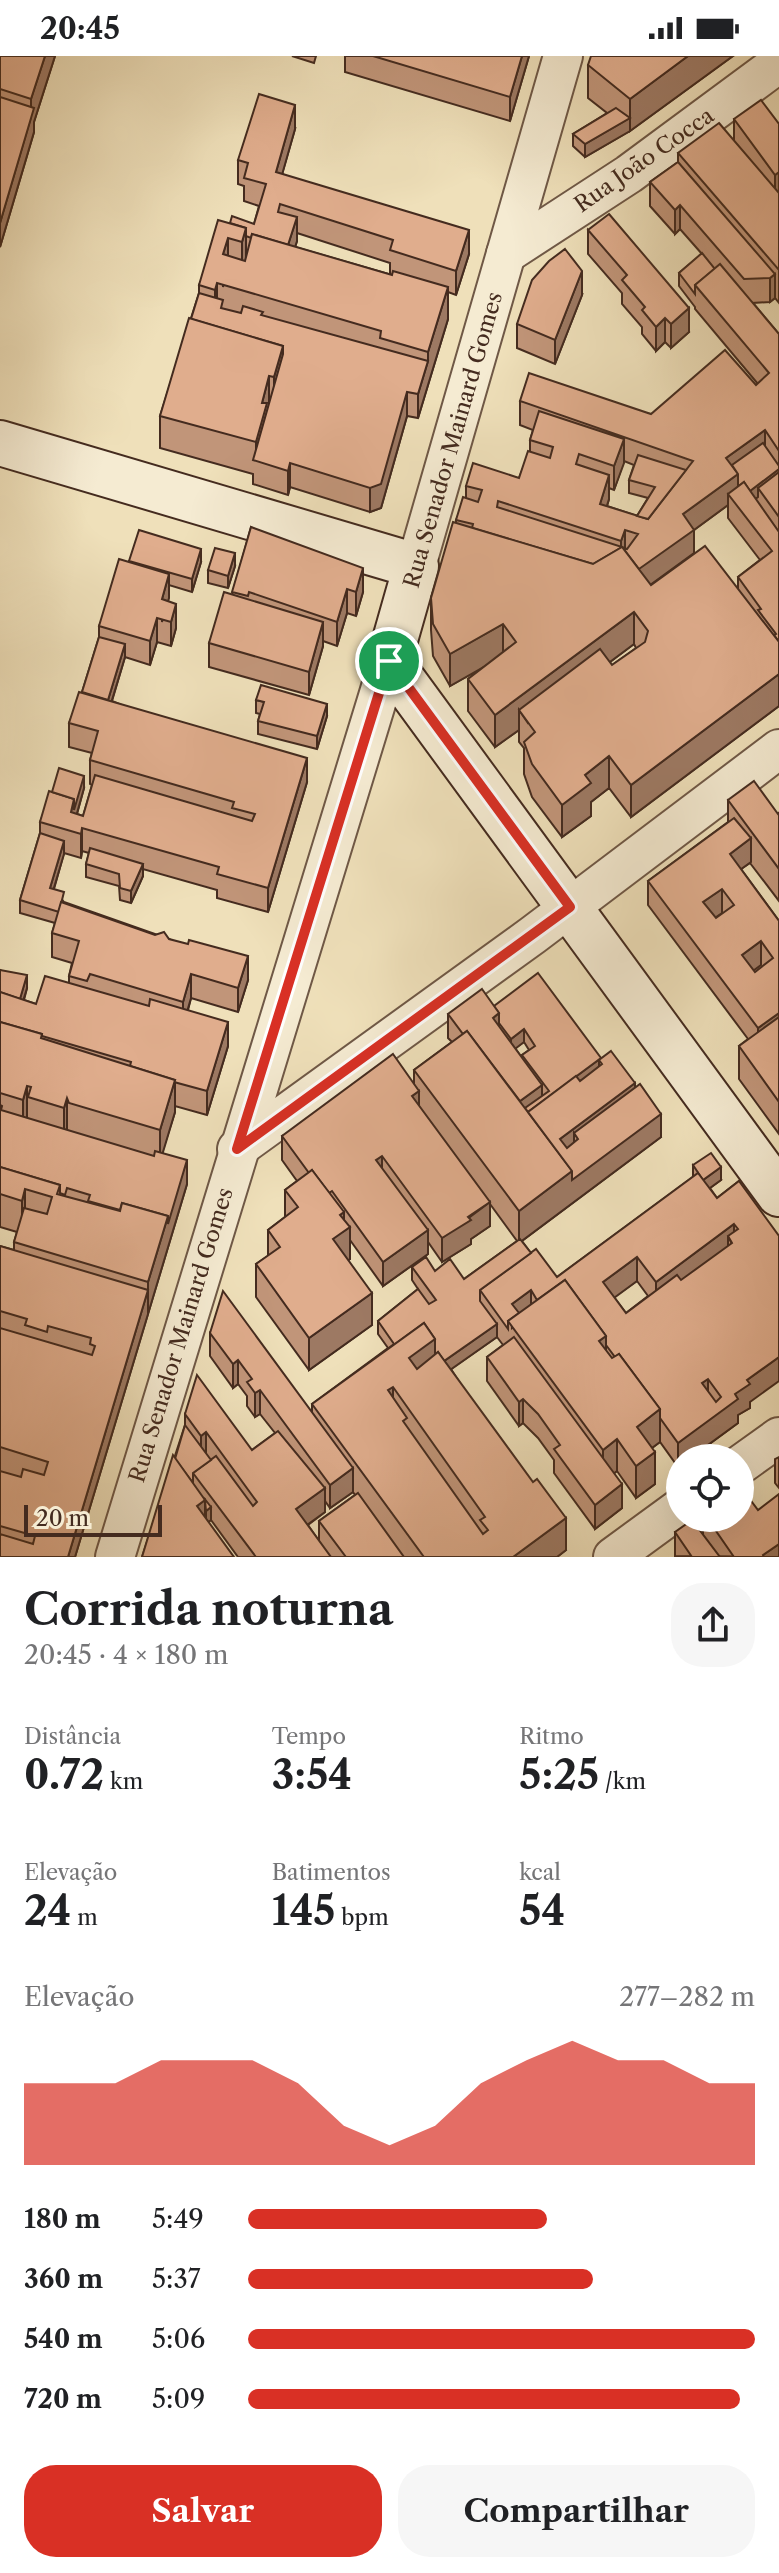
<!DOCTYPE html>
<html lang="pt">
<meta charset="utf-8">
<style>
:root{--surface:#fff;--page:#f6f6f6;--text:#202124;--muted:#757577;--accent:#d93025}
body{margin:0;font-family:"Libre Caslon Text",serif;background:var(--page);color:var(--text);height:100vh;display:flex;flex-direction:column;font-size:30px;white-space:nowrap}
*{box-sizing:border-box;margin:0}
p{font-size:26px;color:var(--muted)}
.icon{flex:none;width:44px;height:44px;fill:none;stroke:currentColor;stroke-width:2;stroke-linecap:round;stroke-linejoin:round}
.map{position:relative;height:1501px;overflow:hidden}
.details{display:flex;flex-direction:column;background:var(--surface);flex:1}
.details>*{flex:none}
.fabs{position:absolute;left:666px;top:1388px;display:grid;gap:16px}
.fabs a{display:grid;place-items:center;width:88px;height:88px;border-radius:50%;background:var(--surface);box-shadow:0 8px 32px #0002;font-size:40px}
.scale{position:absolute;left:24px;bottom:20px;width:138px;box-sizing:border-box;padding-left:8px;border:4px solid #442b1f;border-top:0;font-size:22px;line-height:28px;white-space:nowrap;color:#442b1f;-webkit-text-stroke:6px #f5ebd2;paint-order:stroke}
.pin{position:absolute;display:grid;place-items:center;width:68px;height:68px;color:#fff;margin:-34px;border:4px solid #fff;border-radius:50%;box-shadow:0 2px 8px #0007}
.round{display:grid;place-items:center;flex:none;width:84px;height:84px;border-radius:32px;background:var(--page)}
.overview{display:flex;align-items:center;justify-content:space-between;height:136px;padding:0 24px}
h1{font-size:44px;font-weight:700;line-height:60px}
.figures{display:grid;grid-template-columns:repeat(3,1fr);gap:12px;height:136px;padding:8px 24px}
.figures div{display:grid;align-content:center}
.figures b{font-size:40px;font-weight:700}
.figures small{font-size:22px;font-weight:400}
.figures p{font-size:22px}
.chart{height:224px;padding:16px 24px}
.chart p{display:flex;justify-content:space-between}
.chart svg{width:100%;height:144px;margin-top:8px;fill:var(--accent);opacity:.7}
.cta{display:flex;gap:16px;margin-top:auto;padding:16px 24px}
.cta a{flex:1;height:92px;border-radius:32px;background:var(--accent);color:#fff;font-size:32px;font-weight:700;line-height:92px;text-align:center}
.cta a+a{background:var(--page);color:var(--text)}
ul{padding:0 24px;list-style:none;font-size:26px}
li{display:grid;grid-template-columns:128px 96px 1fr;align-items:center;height:60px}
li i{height:20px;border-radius:10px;background:var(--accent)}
.status{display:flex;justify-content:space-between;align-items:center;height:56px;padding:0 40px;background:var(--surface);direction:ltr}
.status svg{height:22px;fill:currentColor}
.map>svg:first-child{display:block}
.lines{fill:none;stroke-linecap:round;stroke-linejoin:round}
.street-casing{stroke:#6f5846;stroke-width:42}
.secondary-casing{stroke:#442b1f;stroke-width:48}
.street{stroke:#f5ebd2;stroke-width:38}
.secondary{stroke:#f5ebd2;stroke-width:44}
.wall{fill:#c19579;stroke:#442b1f;stroke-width:2;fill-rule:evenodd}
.shaded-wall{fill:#9d7963;stroke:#442b1f;stroke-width:2}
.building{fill:#e0ad8d;stroke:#442b1f;stroke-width:2;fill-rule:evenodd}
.route-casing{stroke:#fff;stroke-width:16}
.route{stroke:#d93025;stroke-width:10}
.labels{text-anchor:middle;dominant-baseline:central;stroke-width:7;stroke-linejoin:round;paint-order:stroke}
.street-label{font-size:22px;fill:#442b1f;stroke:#f5ebd2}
</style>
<div class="status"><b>20:45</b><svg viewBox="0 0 49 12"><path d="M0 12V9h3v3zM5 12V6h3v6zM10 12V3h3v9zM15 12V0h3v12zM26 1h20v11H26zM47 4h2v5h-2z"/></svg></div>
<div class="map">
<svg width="779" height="1501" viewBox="0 0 779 1501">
<rect width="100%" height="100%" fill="#efe0ba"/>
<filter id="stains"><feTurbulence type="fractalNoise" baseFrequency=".0025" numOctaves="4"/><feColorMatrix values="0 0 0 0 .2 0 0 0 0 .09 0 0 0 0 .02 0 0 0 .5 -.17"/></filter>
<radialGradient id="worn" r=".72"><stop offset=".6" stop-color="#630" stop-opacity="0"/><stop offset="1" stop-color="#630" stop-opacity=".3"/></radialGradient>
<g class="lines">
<g class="street-casing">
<g id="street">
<polyline points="506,198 629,118 779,7"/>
<polyline points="416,510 563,0"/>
<polyline points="237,1093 533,879 779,693"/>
<polyline points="740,1409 779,1381"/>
<polyline points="115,1501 389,605"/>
<polyline points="613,1501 680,1452"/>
</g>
</g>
<g class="secondary-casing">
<polyline id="secondary" points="0,387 416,510 389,605 779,1138"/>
</g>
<use href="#street" class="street"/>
<use href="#secondary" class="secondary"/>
</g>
<g class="wall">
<polygon points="0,0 55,0 34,66 34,76 0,191"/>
<polygon points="292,0 316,0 314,7"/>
<polygon points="345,0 529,0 510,65 345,16"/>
<polygon points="733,0 630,75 585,101 573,90 573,78 607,57 588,42 588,9"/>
<path d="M734 63 779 68V247L775 242 770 246 753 247 779 278V650L631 761 609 732 591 746V760L562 781 532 741 524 718V692L519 686V674L495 691 468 655V623L482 612 450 630 433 600 431 574V542L456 467V464L466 442V430L519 422 530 395V384L533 374 520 369V345L651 358 756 329 758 328 695 253V251L679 230V217L702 198 680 173 675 178 650 150V126L678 106V97L734 84ZM624 405 634 409 629 424V437L648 442 637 460 607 450 609 443V432L614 434ZM728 449V462L760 504 738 521V533L694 497V474ZM634 588 636 592 612 609 610 606Z"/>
<path d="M295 73 282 118 469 198 456 239 448 236V263L418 362 407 360 381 452 370 456 290 431 288 439 253 428V418L160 392V360L199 237V229L230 167 254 168 259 150 244 145V130L238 128V104ZM297 177 390 207V218L392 219 295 191 297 185Z"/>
<polygon points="588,174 689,276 671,292 665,286 656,295 642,278 642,271 622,248 622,237 588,198"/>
<polygon points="582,239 555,308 517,292 517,268"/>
<polygon points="251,471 363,536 356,560 347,557 337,590 323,585 323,590 309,639 209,611 209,587 232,539"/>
<polygon points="129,505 201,506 192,536 169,529 168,545 176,572 171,590 157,586 150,609 125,601 112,645 307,726 268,856 217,842 217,834 143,813 143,820 131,847 120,844 119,830 86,821 86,808 89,797 82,795 81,802 64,797 54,833 64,846 169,883 248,924 238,956 191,942 188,954 228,990 207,1059 175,1050 175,1056 162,1097 187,1128 75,1501 0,1501 0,1190 14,1194 14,1186 17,1176 0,1171 0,914 27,932 24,944 36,948 69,927 69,920 72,907 52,901 52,877 55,867 20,857 20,844 40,777 40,766 52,736 84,732 77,758 83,760 92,729 90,728 90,704 92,697 69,691 69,667 82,636 99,581 99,570"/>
<polygon points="235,510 228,532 208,527 208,514"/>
<polygon points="256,644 327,660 317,693 258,678 258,665 260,658 256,657"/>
<polygon points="728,744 778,758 779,757 779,845 750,807 741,813 779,865 779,1078 739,1023 739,990 748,983 648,849 648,825 728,766"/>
<path d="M494 950 601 1002 635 1032 661 1081 522 1185 531 1197 557 1221 693 1121V1109L721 1124 710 1132 717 1142 739 1125 750 1352 738 1359V1367L678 1411 660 1386 652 1392 655 1428 636 1442 617 1415 614 1417 622 1452 595 1473 554 1417V1404L538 1382 523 1367 519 1370 487 1325V1301L503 1289 497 1281 451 1313 566 1494 557 1501H238L211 1464 142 1501 185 1369V1358L252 1394 275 1377 260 1358 255 1361 247 1350V1340L238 1328 233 1332 210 1300V1277L312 1356V1348L388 1292 378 1278V1265L418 1233 412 1224V1211L435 1215 464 1223 517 1185 490 1148V1170L471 1183V1188L442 1206 428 1186V1198L383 1230 350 1184V1203L348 1204 372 1269 309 1314 256 1241V1208L268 1200V1174L285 1161V1134L297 1125 282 1104V1080L414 1028V1014L452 986 448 982V958ZM524 986 529 994 522 999V1002L515 992ZM637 1225 648 1240 626 1257 614 1241ZM353 1436 355 1439 319 1465V1485L308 1469 325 1456V1445L330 1452Z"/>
<polygon points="779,1401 779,1432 775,1427 775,1403"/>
<polygon points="758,1454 779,1501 675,1500 675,1476 703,1478 703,1462 740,1462"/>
</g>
<g class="shaded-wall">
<polygon points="45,0 55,0 34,66 34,76 0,191 0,167 31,61 31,43"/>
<polygon points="522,0 529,0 510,65 510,41"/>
<polygon points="688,0 733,0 630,75 630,43"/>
<polygon points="295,49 295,73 276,140 276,116"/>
<polygon points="630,62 630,75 585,101 585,88"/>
<polygon points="779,116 779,140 775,143 775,119"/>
<polygon points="680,149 680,173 675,178 675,154"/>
<polygon points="297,161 297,185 287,216 287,192"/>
<polygon points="246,172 246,204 242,219 242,186"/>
<polygon points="469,174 469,198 456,239 456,215"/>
<polygon points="228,182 228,215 223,231 223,198"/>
<polygon points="582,215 582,239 555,308 555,284"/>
<polygon points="775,218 775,242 770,246 770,222"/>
<polygon points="217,227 217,259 215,266 215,234"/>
<polygon points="448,231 448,263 418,362 418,338 428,305 428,296"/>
<polygon points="689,252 689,276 671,292 671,268"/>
<polygon points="665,262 665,286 656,295 656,271"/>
<polygon points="283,290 283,322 274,353 274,321"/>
<polygon points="269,320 269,352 256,405 256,386 262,347"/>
<polygon points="407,336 407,360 381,452 370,456 370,432"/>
<polygon points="765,374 765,397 726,413 726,402"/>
<polygon points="624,383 624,407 614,434 614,410"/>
<polygon points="290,407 290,431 288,439 288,415"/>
<polygon points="779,413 779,426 758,432 758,441 745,451 745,438"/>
<polygon points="738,418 738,442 728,438 728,449 694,474 694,497 635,540 635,517 683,458"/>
<polygon points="609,419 609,443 600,472 600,448"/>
<polygon points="625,474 625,498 621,500 621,485"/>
<polygon points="201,493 201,506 192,536 192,523"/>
<polygon points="235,497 235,510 228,532 228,520"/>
<polygon points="363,512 363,536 356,560 356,536"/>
<polygon points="169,518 169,542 162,566 162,543"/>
<polygon points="347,533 347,557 337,590 337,566"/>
<polygon points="176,548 176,572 171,590 171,566"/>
<polygon points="634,556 634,588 528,667 519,654 519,674 495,691 495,659"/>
<polygon points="157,562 157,586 150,609 150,585"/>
<polygon points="323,566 323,590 309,639 309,616"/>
<polygon points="503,568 503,600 450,630 450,598"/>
<polygon points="125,588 125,601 105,667 105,654"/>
<polygon points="779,618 779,650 631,761 631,729"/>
<polygon points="327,648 327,660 317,693 317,680"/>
<polygon points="609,700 609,732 591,746 591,760 562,781 562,749 585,719"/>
<polygon points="307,702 307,726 268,856 268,832"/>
<polygon points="84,720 84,732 72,775 71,756 74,743"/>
<polygon points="82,772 82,795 81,802 81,778"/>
<polygon points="751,782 751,806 730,821 730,798"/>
<polygon points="64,785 64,798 50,845 50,832"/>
<polygon points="143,808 143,820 131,847 131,835"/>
<polygon points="722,833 722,857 703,870 703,846"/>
<polygon points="761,885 761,909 742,923 742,899"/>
<polygon points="248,900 248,924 238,956 238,932"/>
<polygon points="191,918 191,942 183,970 183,946"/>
<polygon points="27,919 27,932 17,965 17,952"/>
<polygon points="499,957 499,981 493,962"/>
<polygon points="779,957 779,980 758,996 758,972"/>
<polygon points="228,966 228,990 207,1059 207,1035"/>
<polygon points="524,973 524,986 511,996 511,983"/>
<polygon points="601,1002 599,1004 599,1016 552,1038"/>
<polygon points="175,1024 175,1056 160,1106 160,1074"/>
<polygon points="635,1027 635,1051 578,1083 574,1077 574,1096 560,1107 560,1083"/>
<polygon points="542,1029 542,1053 525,1059 516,1048"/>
<polygon points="27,1030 27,1063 23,1076 23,1044"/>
<polygon points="419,1035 419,1059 412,1040"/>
<polygon points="67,1042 67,1075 64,1084 64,1052"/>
<polygon points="661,1058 661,1081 519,1187 519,1155 572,1115"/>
<polygon points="382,1100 382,1124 376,1104"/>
<polygon points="187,1104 187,1128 148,1258 148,1226 168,1160"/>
<polygon points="721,1111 721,1124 703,1137 703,1124"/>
<polygon points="25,1133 25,1165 22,1177 22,1145"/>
<polygon points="490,1146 490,1170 471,1183 471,1188 442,1206 442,1182"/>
<polygon points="344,1156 344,1175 350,1171 350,1203 333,1215 333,1183 340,1159"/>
<polygon points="734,1168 734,1192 728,1180 728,1197 656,1250 656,1226"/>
<polygon points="428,1174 428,1198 383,1230 383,1206"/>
<polygon points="637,1201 637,1225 603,1250 603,1226"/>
<polygon points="148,1234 148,1258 75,1501 68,1501"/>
<polygon points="531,1234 531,1258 512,1272 512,1248"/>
<polygon points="372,1237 372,1269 309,1314 309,1282"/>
<polygon points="497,1268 497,1281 440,1321 440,1308"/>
<polygon points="606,1280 606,1312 599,1285"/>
<polygon points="435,1283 435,1315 370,1325"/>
<polygon points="779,1301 779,1325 750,1346 750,1352 738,1359 738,1367 690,1402 680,1402 680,1410 678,1411 678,1387 735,1338 747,1324"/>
<polygon points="238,1304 238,1328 233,1332 233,1308"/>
<polygon points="708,1323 708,1346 702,1327"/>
<polygon points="393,1331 393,1363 388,1334"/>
<polygon points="260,1334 260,1358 255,1361 255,1337"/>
<polygon points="523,1343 523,1367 519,1370 519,1346"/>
<polygon points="660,1353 660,1386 637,1403 637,1371"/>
<polygon points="206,1376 206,1400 201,1404 201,1380"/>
<polygon points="617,1383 617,1415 603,1426 603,1394"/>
<polygon points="655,1396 655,1428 636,1442 636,1410"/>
<polygon points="353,1412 353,1436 330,1452 330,1429"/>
<polygon points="622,1428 622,1452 595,1473 595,1449"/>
<polygon points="325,1432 325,1456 296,1477 296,1453"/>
<polygon points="205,1444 205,1468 197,1450"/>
<polygon points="211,1451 211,1464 206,1468 206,1455"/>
<polygon points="566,1462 566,1494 557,1501 513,1501"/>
<polygon points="779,1488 779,1501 763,1501 763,1499"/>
</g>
<g class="building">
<polygon points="0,0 45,0 31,43 0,33"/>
<polygon points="373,0 522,0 510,41"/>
<polygon points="591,0 688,0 630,43 588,9"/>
<polygon points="259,38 295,49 276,116 469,174 456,215 390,194 393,184 280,148 278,156 297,161 288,189 252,178 251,182 246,180 246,172 230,167 232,160 254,168 266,128 244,122 248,107 238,104"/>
<polygon points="0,41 34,52 0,167"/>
<polygon points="761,44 779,68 779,116 775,119 734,63"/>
<polygon points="616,52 630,62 585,88 573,78"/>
<polygon points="719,67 779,137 779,214 678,97"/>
<polygon points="678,106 775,218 770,222 744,223 680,149 675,154 650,126"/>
<polygon points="609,158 689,252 671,268 665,262 656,271 642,254 645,251 622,224 627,219 588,174"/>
<polygon points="218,164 246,172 242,186 228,182 223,198 245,205 252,178 392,219 393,215 448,231 428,296 380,282 381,275 217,227 215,234 199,229"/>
<polygon points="565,193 582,215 555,284 517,268 532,224 549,205"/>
<polygon points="702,197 715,213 695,229 695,238 679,217"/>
<polygon points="720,208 779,278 779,395 765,374 726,402 738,418 683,458 694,474 639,513 623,492 627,493 638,478 625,474 621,485 498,445 497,451 622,491 593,508 472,472 473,468 456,464 463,441 478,446 482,434 466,430 473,407 519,422 528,395 550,402 553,391 530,384 539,355 624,383 614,410 579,398 576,408 609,419 600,448 648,463 693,405 520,345 529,317 651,358 725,294 756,329 769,317 695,229"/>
<polygon points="199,237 223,244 221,252 241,257 243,250 263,256 261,259 428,305 418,338 407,336 381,428 370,432 290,407 288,415 253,404 283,298 283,290 191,263"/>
<polygon points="189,262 283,290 274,321 269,320 262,347 267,347 256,386 160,360"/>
<polygon points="763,387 779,410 779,413 750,435 744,426 739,430 738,428 738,418 732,409"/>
<polygon points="638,399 686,414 648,463 637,460 655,431 629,424"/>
<polygon points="779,416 779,461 758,432"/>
<polygon points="744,426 779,476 779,586 774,579 776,578 758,554 761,553 738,521 772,495 728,438"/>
<polygon points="453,466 593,508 622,491 651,529 705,490 779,586 779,618 631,729 609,700 585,719 591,727 562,749 532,708 524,686 535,676 519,654 600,593 612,609 645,586 648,575 634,556 495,659 468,623 516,586 503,568 450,598 433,568 431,542"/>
<polygon points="251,471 363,512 356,536 347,533 337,566 249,536 248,540 232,536"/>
<polygon points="139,474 201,493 192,523 129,505"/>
<polygon points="215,492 235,497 228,520 208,514"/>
<polygon points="119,503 169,518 162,543 176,548 171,566 157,562 150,585 99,570"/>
<polygon points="224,536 323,566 309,616 209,587"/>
<polygon points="99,581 125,588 108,644 82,636"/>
<polygon points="261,629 327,648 317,680 258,665 264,646 256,644"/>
<polygon points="79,636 307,702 268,832 217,818 219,811 82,772 81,778 40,766 49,735 74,743 71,756 83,760 95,719 252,765 255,758 232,752 234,746 90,704 98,675 69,667"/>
<polygon points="59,712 84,720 74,754 74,743 52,736"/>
<polygon points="754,725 778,758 779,757 779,813 728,744"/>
<path d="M734 762 751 782 730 798 779 865V957L758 972 648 825ZM722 833 734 849 716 862 703 846ZM761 885 773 902 755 916 742 899Z"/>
<polygon points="40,777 64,785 50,832 64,836 59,856 20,844"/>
<polygon points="90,792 143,808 131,835 120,832 119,818 86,808"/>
<polygon points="61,846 155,879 164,876 169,883 188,888 189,884 248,900 238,932 191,918 183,946 90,918 87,925 69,920 79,885 52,877"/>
<polygon points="0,914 27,919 20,943 0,936"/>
<polygon points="538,917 601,1002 528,1056 525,1052 549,1035 522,999 535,990 524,973 511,983 499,967 499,957 494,950"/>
<polygon points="45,920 149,950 150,943 228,966 207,1035 174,1026 175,1024 130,1010 131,1006 42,980 42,978 0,966 0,936 36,948"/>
<polygon points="482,933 499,957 493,962 542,1029 520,1045 467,975 463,978 448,958"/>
<polygon points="779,961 779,1046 739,990"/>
<polygon points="0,966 42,978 41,982 175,1024 160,1074 69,1047 67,1042 64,1052 28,1041 31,1031 27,1030 23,1044 0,1037"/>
<polygon points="467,975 572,1115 519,1155 414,1014"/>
<polygon points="611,995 635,1027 560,1083 567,1092 578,1083 574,1077 640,1028 661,1058 572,1124 572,1115 528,1056 576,1020 580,1025 602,1008 599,1004"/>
<polygon points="393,998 419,1035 412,1040 490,1146 468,1161 471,1164 442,1182 382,1100 376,1104 428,1174 383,1206 332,1135 329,1137 312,1114 309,1117 282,1080"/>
<polygon points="0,1049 2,1050 1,1054 154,1100 155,1095 187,1104 168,1168 168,1160 122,1147 120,1154 88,1145 90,1139 67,1132 65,1139 60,1137 60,1129 0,1111"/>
<polygon points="711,1097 721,1111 703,1124 693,1109"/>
<polygon points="0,1111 60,1129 57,1138 120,1155 122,1147 168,1160 148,1226 14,1186 24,1152 47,1158 52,1141 25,1133 22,1145 0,1138"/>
<polygon points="312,1114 344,1156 340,1159 350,1171 333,1183 372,1237 309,1282 256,1208 280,1191 268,1174 298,1151 285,1134"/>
<path d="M698 1117 717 1142 739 1125 779 1180V1301L747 1324 750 1328 735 1338 738 1343 678 1387 660 1362V1353L619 1298 615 1301 606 1289V1280L565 1224 537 1244 531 1234 512 1248 519 1257 508 1265V1273L480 1234 536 1193 557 1221ZM734 1168 738 1173 728 1180 732 1187 681 1224 677 1219 626 1257 603 1226 637 1201 656 1226ZM708 1323 721 1341 716 1346 702 1327Z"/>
<polygon points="520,1183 531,1197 480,1234 480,1245 497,1268 444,1305 438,1296 435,1299 435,1283 424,1267 361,1313 394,1288 378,1265 418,1233 429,1248 436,1244 412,1211 426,1201 435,1215 450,1203 464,1223"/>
<polygon points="0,1190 148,1234 68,1501 0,1501 0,1478 33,1488 35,1480 0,1470 0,1415 21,1421 23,1413 44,1419 48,1406 0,1391 0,1272 92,1299 95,1290 90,1288 91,1282 48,1270 47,1276 25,1269 27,1263 0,1255"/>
<polygon points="565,1224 606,1280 599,1285 612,1302 619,1298 660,1353 637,1371 655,1396 636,1410 617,1383 603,1394 508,1265"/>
<polygon points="223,1235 353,1412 330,1429 260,1334 255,1337 247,1326 252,1323 238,1304 233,1308 210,1277"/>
<path d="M424 1267 435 1283 409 1302 417 1313 438 1296 533 1426 537 1423 566 1462 513 1501H424L312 1348ZM393 1331 485 1461 480 1464 488 1474 483 1478 403 1365 407 1362 388 1334Z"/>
<polygon points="514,1281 622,1428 595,1449 554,1393 560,1389 538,1358 523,1343 519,1346 487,1301"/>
<polygon points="197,1319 252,1394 278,1375 325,1432 296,1453 331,1501 256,1501 193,1417 216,1400 253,1450 257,1446 206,1376 201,1380 185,1358"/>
<polygon points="185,1369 211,1404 193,1417 193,1427 175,1403"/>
<polygon points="173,1399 205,1444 197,1450 234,1501 142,1501"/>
<polygon points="740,1430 758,1454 779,1438 779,1488 763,1499 764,1501 734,1501 707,1462 740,1462"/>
<polygon points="358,1437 404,1501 346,1501 319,1465"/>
<polygon points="204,1442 211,1451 206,1455 205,1444"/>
<polygon points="692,1464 720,1501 692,1501 675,1476"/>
</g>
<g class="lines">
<g class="route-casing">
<polygon id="route" points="389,605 570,851 237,1093"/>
</g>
<use href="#route" class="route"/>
</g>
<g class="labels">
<g class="street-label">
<text transform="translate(644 104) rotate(-35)">Rua João Cocca</text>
<text transform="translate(453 384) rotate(-74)">Rua Senador Mainard Gomes</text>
<text transform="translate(181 1279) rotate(-73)">Rua Senador Mainard Gomes</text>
</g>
</g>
<rect width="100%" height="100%" filter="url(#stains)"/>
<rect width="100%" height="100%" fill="url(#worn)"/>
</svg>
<div class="fabs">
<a><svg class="icon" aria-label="locate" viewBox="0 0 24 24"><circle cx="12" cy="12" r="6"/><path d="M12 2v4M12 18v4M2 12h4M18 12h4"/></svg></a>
</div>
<div class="scale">20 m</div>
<div class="pin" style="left:389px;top:605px;background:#1e9e55"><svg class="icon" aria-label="arrive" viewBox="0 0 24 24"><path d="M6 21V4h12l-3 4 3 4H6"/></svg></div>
</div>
<section class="details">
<div class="overview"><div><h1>Corrida noturna</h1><p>20:45 · 4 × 180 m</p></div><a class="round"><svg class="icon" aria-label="share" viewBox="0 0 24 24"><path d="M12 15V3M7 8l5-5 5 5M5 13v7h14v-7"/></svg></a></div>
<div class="figures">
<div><p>Distância</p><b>0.72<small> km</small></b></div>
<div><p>Tempo</p><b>3:54</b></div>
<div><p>Ritmo</p><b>5:25<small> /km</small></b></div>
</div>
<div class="figures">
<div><p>Elevação</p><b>24<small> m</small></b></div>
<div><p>Batimentos</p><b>145<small> bpm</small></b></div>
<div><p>kcal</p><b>54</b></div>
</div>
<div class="chart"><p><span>Elevação</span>277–282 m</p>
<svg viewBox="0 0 160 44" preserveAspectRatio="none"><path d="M0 44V19L10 19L20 19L30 12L40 12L50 12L60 19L70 32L80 38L90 32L100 19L110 12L120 6L130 12L140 12L150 19L160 19V44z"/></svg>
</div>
<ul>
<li><b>180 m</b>5:49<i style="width:59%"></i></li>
<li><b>360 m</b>5:37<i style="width:68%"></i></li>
<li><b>540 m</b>5:06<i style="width:100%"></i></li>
<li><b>720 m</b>5:09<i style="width:97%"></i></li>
</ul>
<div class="cta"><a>Salvar</a><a>Compartilhar</a></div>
</section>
